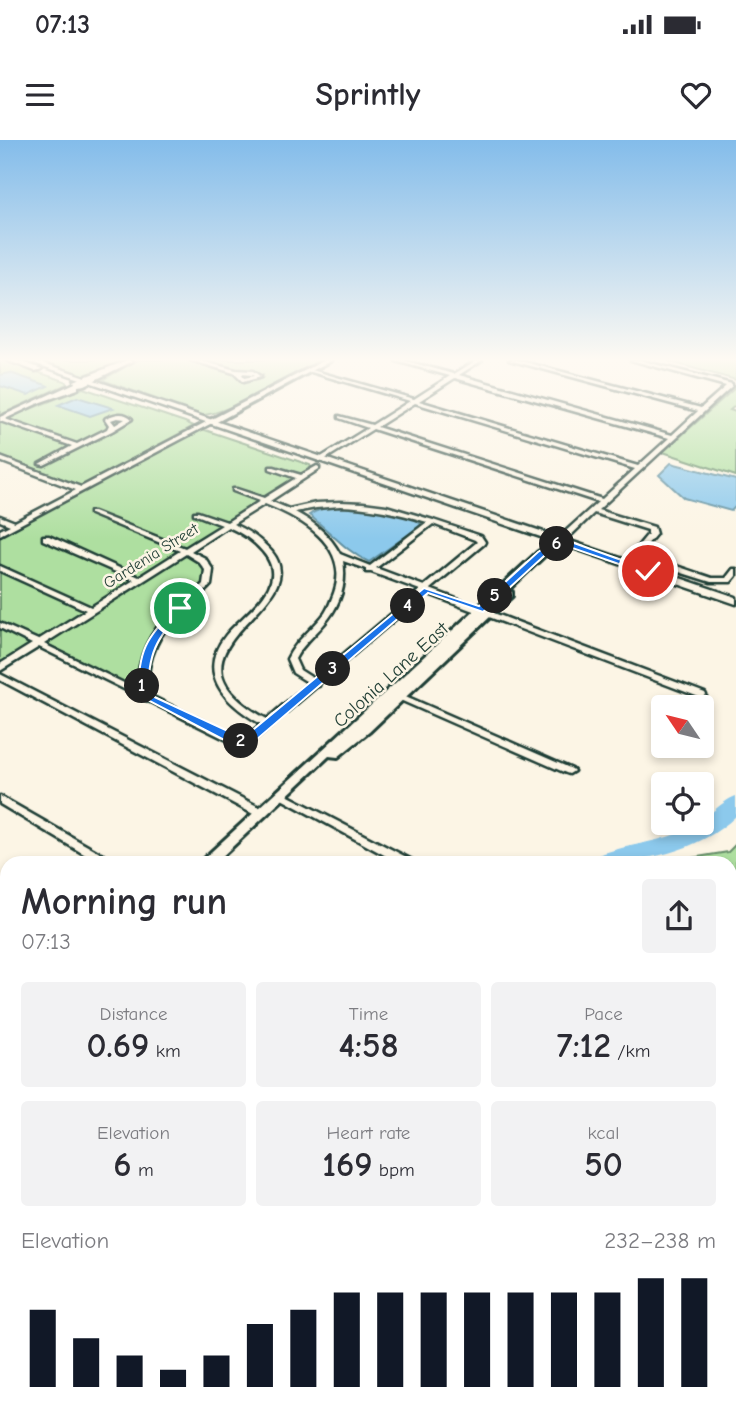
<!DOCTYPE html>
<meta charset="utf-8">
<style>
:root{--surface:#fff;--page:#f2f2f3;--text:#2b2b33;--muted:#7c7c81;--accent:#111827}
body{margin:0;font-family:"Comic Neue",sans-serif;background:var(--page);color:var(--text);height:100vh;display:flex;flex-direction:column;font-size:26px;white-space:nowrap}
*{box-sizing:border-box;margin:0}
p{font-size:23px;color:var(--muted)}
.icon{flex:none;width:38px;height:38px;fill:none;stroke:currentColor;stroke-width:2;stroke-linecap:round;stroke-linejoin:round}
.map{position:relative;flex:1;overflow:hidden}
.details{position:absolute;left:0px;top:716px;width:737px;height:569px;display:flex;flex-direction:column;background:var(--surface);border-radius:21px 21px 0 0;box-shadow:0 4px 10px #0003}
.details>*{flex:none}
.needle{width:46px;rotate:305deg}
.tools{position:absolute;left:651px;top:555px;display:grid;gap:14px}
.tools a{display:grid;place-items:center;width:63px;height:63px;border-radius:7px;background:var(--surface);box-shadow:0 4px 10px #0003;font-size:35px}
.pin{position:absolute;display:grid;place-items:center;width:60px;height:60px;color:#fff;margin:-30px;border:4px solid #fff;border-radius:50%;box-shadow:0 2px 7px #0007}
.km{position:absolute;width:35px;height:35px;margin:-18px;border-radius:50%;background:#222;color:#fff;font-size:19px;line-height:35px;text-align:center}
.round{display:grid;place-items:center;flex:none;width:74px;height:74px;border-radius:7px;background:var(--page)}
.summary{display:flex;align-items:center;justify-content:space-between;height:119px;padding:0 21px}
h1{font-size:38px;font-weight:600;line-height:52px}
.figures{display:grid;grid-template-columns:repeat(3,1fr);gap:10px;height:119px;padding:7px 21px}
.figures div{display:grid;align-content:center;border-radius:7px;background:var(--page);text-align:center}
.figures b{font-size:35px;font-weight:600}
.figures small{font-size:19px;font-weight:400}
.figures p{font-size:19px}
.chart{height:196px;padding:14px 21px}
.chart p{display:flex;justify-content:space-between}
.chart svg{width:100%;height:126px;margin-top:7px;stroke:var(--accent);stroke-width:6}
.status{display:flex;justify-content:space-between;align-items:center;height:49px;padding:0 35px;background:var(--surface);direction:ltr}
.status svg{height:19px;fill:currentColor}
header{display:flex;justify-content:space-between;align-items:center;height:91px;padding:0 21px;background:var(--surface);font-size:32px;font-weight:600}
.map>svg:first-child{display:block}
.green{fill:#aedfa0;stroke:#668e6a;stroke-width:2}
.water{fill:#8cc9ec;stroke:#6091a2;stroke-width:2}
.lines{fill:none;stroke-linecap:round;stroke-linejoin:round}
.river{fill:#8cc9ec;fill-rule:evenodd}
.minor-casing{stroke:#1f3d34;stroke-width:5}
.tertiary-casing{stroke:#1f3d34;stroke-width:6}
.secondary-casing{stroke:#1f3d34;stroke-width:5}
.minor{fill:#fcf5e5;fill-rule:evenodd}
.tertiary{fill:#fcf5e5;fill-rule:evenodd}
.secondary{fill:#fcf5e5;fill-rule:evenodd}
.route{fill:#1a73e8;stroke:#fff;stroke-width:2}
.labels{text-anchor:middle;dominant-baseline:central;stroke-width:5;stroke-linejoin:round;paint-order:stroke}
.far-street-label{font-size:16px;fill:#1f3d34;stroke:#fcf5e5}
.street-label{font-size:19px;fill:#1f3d34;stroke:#fcf5e5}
</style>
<div class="status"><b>07:13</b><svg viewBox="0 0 49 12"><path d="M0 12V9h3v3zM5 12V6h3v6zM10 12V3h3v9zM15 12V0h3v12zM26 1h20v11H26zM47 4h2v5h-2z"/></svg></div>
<header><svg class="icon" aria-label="menu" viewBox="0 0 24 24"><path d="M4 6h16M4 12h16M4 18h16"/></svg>Sprintly<svg class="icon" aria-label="heart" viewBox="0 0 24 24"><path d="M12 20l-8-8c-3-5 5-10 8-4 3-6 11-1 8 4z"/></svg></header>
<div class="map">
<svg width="736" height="1284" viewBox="0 0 736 1284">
<rect width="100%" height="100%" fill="#fcf5e5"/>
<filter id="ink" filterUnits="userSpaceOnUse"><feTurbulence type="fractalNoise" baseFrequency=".0143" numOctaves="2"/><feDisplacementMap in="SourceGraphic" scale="14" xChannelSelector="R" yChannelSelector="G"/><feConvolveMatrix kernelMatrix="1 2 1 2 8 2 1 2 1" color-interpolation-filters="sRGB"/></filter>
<g filter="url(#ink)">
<g class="green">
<polygon points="0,220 65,241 67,244 0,275"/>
<polygon points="36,220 130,220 84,235"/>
<path d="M138 220H187L231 233 244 242 258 240 263 235 200 220H323C297 233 227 275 202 275L102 240Z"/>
<polygon points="668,220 736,220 736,240 671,222"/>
<polygon points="736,247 736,265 730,270 736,272 736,336 663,312"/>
<polygon points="83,248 185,282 194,286 82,346 0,316 0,281"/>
<polygon points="202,289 310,325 312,329 0,524 0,396"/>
<polygon points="186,416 202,425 205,435 203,442 154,491 142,514 136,545 126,544 49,505 49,500 179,418"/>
<polygon points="736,704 736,1284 464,1284 465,1278 730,1278 730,723 661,723 728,712"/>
</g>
<g class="water">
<polygon points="10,233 46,245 48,246 28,255 0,246 0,235"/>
<polygon points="77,257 113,268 90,276 58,265"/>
<polygon points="671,323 736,340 736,366 731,371 684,358 659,335"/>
<path d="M363 365 412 377 422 385 369 422C345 411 330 391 309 375 324 365 345 366 363 365Z"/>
</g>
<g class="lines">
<g class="river">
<path d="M736 656V676C699 712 641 723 592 723L595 717 604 713C631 704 661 702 688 689 704 681 723 660 736 656Z"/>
<polygon points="404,1278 436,1278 435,1284 403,1284"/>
</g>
<g class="minor-casing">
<g id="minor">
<path d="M128 220 133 221 85 245 78 246V249L41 262 5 279 77 304 107 289 109 285 105 279 106 278C115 274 124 271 132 279L112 291 44 325 39 324 72 306 0 281V277L75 243 74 241ZM117 278 125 279 115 285 111 280Z"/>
<path d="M190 220H197L236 230 253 231 261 237 243 242 234 233ZM241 234 252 235 254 236 244 238Z"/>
<path d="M396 220H402L454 234 477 220H482L459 235 672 295 698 271 509 220H517L701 268 726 246 631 220H639L732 244V246L598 370 654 387 656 394 641 412 647 416 712 438H726L733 429H736V436L731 442H711L641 420 633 412 648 394V390L594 373 563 403H557V399L598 362 373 289 322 321H318V319L368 288 339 278V276L372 285 410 261 308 231V229L414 259 450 236 396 221ZM455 238 669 298 638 326 419 261ZM415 263 635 329 602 359 377 287Z"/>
<polygon points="210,280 213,282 212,283 0,395 0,390 10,385 0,381 0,376 15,382 76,350 0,321 0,317 81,347"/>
<path d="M317 326 319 327V329L270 361 289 369 316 363 340 362 363 363 386 366 433 380 481 396 485 402 484 404 430 449 705 553 706 555 702 558 699 557 426 453 320 543 319 546 316 547 251 602H231L39 507 0 531V524L32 504 0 488V483L38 500 86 470 0 431V426L91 467 134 440 43 400V396H49L139 437 180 411 90 374V372H94L185 408 222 385 194 374V372H198L227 382 260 361 233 351V349H237L264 358 296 338 270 329V327H274L301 335ZM265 364C301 378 351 406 334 453 331 460 329 467 325 473 313 489 296 500 287 519L293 533 309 543 267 579C142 510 318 468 272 412 260 399 249 391 233 384ZM340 366C371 367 398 373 427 382L370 426 340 414C330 395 314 382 295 372L316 368ZM433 384 475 400 477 402 424 446 376 428ZM228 387C242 393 253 400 263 412 292 445 245 472 226 495 195 534 226 564 261 584L246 597H235L147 554C146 520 157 493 182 471 192 462 202 455 211 445L213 430 205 418 191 411ZM186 414 199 422 205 430 203 444C194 454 183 461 173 470 150 491 137 518 138 550L44 504ZM343 421 366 429V432H371L420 450 314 539 300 530 295 519C302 505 314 496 324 484 340 466 347 444 343 421Z"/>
<polygon points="0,534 265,670 266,673 261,677 257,676 0,540"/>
<polygon points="394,551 572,629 574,631 569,634 566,633 391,556 390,554 391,552"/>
<polygon points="281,652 412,720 413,723 399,723 278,657 276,655 278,653"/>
<polygon points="0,656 112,720 113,723 99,723 0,664"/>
<polygon points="0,817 7,821 7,832 0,828"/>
<polygon points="114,1278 130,1278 128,1284 112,1284"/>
</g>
</g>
<g class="tertiary-casing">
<g id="tertiary">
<polygon points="325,220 332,220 213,284 206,282"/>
<polygon points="560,398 563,399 563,403 544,416 506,452 512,452 512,456 369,592 338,617 329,616 215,723 199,723 538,412"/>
<polygon points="7,900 7,917 0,920 0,903"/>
</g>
</g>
<g class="secondary-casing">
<g id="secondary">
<polygon points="6,220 17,220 42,229 35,231"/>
<polygon points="25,220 35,220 736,457 736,464"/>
</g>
</g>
<use href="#minor" class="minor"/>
<use href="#tertiary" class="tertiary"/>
<use href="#secondary" class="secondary"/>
</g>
</g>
<linearGradient id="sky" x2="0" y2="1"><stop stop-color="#83bcea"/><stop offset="0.55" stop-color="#fefaf3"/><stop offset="1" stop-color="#fefaf3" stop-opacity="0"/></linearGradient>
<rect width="736" height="399" fill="url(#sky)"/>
<path class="route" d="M560 398 652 431 645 433 561 404 544 416 483 472 428 453 256 600 244 605 230 603 138 555C138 511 146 497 177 467H183V470C156 498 148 514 148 554L243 598 424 448 479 466 538 412Z"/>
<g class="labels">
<g class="far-street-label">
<text transform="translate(151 416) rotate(-32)">Gardenia Street</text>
</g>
<g class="street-label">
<text transform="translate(391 535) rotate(-42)">Colonia Lane East</text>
</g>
</g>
</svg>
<div class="tools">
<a><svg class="needle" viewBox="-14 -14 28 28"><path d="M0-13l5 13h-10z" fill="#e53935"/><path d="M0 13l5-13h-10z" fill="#7c7c81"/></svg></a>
<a><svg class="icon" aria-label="locate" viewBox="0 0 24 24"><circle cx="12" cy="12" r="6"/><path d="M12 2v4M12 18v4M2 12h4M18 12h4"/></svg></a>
</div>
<div class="pin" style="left:180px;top:468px;background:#1e9e55"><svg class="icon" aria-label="arrive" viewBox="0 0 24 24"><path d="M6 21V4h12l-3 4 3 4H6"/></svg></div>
<div class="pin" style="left:648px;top:431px;background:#d93025"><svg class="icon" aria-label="check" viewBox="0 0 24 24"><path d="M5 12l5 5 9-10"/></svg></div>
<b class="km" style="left:142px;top:546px">1</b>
<b class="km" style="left:241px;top:601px">2</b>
<b class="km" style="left:333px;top:529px">3</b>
<b class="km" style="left:408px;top:466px">4</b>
<b class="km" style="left:495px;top:456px">5</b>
<b class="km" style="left:557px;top:404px">6</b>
<section class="details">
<div class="summary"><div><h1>Morning run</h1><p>07:13</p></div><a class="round"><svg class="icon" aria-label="share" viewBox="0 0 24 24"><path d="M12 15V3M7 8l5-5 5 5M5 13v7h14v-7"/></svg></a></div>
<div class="figures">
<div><p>Distance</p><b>0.69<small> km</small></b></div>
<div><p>Time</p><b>4:58</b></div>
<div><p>Pace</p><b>7:12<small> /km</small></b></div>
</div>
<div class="figures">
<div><p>Elevation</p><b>6<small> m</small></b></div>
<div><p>Heart rate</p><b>169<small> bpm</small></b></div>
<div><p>kcal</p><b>50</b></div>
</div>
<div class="chart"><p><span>Elevation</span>232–238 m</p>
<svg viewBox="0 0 160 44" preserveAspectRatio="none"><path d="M5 44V17M15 44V27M25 44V33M35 44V38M45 44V33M55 44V22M65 44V17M75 44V11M85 44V11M95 44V11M105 44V11M115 44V11M125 44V11M135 44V11M145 44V6M155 44V6"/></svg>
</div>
</section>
</div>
